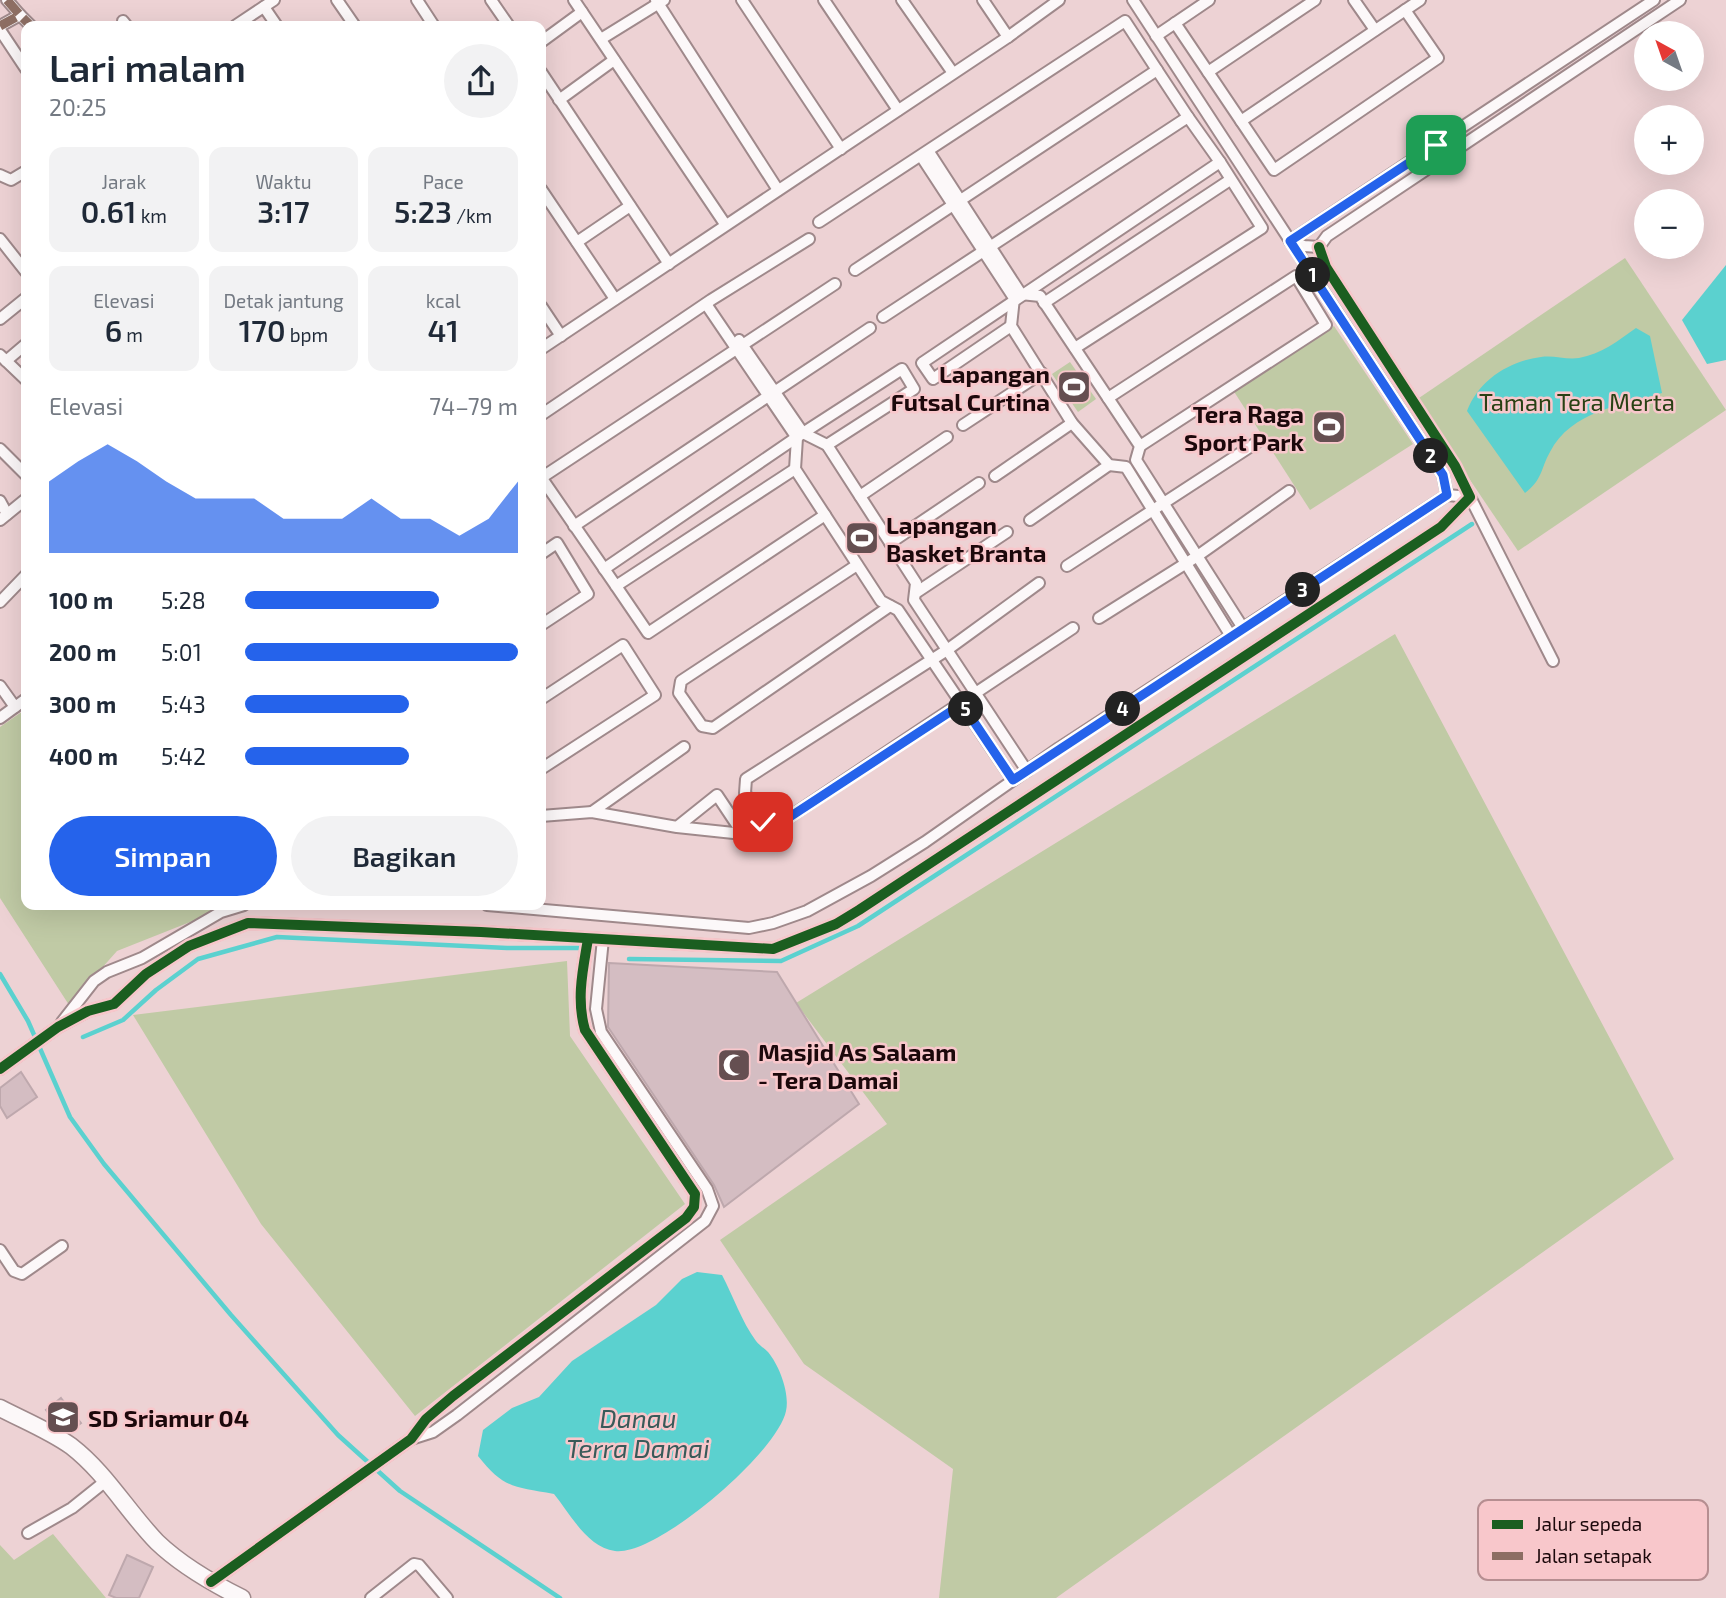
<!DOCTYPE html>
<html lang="id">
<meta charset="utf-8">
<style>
:root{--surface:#fff;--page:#f2f2f3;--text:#1f2937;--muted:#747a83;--accent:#2563eb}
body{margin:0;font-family:"Exo 2",sans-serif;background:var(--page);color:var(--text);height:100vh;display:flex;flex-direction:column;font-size:26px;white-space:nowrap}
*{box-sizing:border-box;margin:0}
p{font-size:23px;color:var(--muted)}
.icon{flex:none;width:38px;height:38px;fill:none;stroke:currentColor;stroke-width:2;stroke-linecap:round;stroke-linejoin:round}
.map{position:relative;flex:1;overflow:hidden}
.panel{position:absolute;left:21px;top:21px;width:525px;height:889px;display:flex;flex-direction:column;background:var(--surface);border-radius:14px;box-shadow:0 7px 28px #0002}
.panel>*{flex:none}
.needle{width:46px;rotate:320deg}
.fabs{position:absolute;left:1634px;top:21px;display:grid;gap:14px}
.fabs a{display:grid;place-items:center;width:70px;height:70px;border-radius:50%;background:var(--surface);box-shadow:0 7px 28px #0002;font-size:35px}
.pin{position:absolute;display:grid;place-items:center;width:60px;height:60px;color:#fff;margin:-30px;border-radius:14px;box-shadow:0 4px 10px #0006}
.km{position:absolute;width:35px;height:35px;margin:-18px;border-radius:50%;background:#222;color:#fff;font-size:19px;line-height:35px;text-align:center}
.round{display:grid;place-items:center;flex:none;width:74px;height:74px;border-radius:37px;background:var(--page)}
.summary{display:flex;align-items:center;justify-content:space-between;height:119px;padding:0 28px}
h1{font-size:38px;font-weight:600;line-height:52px}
.figures{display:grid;grid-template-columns:repeat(3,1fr);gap:10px;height:119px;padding:7px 28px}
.figures div{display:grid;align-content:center;border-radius:14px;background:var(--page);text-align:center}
.figures b{font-size:30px;font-weight:600}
.figures small{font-size:19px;font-weight:400}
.figures p{font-size:19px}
.chart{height:196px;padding:14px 28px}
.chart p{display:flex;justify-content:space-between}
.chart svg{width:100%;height:126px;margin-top:7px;fill:var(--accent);opacity:.7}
.button{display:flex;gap:14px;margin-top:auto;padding:14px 28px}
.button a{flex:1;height:80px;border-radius:42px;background:var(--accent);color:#fff;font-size:28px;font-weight:600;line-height:80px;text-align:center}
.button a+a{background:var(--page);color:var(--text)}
ul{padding:0 28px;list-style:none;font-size:23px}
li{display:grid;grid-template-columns:112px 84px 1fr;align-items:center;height:52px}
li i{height:18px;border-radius:9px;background:var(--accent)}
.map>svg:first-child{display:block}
.green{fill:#c0caa5}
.water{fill:#5bd1cf}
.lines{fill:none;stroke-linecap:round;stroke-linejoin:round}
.stream{stroke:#5bd1cf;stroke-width:4.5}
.building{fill:#d4bdc2;stroke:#bea8ad;stroke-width:2}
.street-casing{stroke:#9f898b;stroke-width:14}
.secondary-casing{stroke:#9f898b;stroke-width:19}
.street{stroke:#fcf8f9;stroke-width:10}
.secondary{stroke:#fcf8f9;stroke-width:16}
.quiet{stroke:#8d6e63;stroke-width:9;stroke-dasharray:18 9;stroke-linecap:butt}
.cycleway-casing{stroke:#f8c7cb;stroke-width:15}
.cycleway{stroke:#1b5e20;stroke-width:10}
.route-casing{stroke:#fff;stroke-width:14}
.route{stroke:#2563eb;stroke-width:9}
.labels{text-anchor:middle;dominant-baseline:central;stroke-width:5;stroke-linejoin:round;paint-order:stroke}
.poi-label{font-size:24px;font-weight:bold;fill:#1c080b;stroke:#f8c7cb;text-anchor:start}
.park-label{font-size:24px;fill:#294114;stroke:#f8c7cb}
.water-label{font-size:26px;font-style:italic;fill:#395a59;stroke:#f8c7cb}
.key{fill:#f8c7cb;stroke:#b68e91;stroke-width:2}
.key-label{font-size:19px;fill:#1c080b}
</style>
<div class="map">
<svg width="1726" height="1598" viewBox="0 0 1726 1598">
<rect width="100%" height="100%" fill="#edd2d4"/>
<g class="green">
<polygon points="1625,258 1726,410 1518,551 1416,400"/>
<polygon points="1334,326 1413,444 1310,510 1233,390"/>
<polygon points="1070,362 1096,399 1078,412 1052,374"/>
<polygon points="1395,634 1674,1159 1056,1598 939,1598 953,1469 804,1364 720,1240 887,1124 796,1003"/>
<polygon points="26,709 26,905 233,905 117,951 69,1005 0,898 0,727"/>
<polygon points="567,961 570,1036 685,1204 415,1416 261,1224 133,1015"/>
<polygon points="53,1534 106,1598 0,1598 0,1545 14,1560"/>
</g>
<g class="water">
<polygon points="1726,265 1726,360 1707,364 1682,320"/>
<path d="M1636 328 1650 336 1662 393C1622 405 1571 411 1550 452 1540 470 1543 479 1525 493L1467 411C1479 380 1509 361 1541 357 1554 355 1566 360 1579 358 1601 354 1618 341 1636 328Z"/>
<path d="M697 1272 722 1275C733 1296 742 1322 756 1341 759 1345 764 1348 768 1352 779 1365 790 1393 786 1411 778 1452 656 1557 615 1551 587 1547 571 1515 554 1494 515 1487 504 1489 478 1456L483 1430 512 1408 539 1397 572 1361 656 1305 682 1279Z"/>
</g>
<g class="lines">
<g class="stream">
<polyline points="629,959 781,961 858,926 1472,524"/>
<polyline points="0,974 28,1021 70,1117 104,1164 231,1315 338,1435 400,1491 560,1598"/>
<polyline points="83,1037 123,1020 156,990 198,959 277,937 507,948 583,948"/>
</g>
</g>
<g class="building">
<polygon points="609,963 777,972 859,1104 724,1207 714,1185 608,1027"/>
<polygon points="21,1072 37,1097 7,1118 0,1106 0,1088"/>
<polygon points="61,1398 81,1423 69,1432 58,1426 46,1410"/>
<polygon points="127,1555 153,1567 139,1598 116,1598 109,1595"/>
</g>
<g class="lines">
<g class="street-casing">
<g id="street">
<polyline points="7,0 20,15"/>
<polyline points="337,0 355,26"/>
<polyline points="417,0 434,26"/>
<polyline points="491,0 509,26"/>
<polyline points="574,0 725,224"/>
<polyline points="656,0 778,190"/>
<polyline points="742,0 841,149"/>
<polyline points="824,0 898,110"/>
<polyline points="902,0 953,73"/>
<polyline points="983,0 1008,37"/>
<polyline points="1354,0 1375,30"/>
<polyline points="264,7 277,26"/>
<polyline points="123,21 127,26"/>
<polyline points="1175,23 1274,170 1438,58 1405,10"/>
<polyline points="0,26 20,15 31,26"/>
<polyline points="235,26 274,0"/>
<polyline points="0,30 26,69"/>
<polyline points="1156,36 1209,0"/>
<polyline points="601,39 664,0"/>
<polyline points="541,42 582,12"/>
<polyline points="541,72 669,264"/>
<polyline points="1208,72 1315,0"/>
<polyline points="559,100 614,60"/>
<polyline points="1241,121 1420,0"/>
<polyline points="929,152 1021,294 1040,296 1140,446 1136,460 1243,628"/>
<polyline points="921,156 1014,298 1011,326 1072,423 1109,465 1126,467 1231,636"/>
<polyline points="0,175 11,180 26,171"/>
<polyline points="541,189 615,299"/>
<polyline points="819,222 1125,21 1157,70"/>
<polyline points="0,239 26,272"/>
<polyline points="1290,241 1654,0"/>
<polyline points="1290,241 1304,246 1319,247"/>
<polyline points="577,242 630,206"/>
<polyline points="1319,247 1327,236 1680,0"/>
<polyline points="855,270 1157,70 1188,117"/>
<polyline points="1044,303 1230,180"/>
<polyline points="706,304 797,438 795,469 881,601 898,610 1013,780"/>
<polyline points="541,306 561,336"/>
<polyline points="883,317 1188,117 1220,162"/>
<polyline points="0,319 26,298"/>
<polyline points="1011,326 933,379 922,363 1220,162 1262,228 1075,348"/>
<polyline points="739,340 803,433 827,445 916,583 914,600 1027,771"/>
<polyline points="541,349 1008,37 1059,0"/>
<polyline points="0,355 26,380"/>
<polyline points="6,361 26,344"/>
<polyline points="1108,398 1296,276 1326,325 1140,446"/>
<polyline points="541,415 711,300 809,239"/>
<polyline points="963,425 1042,373"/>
<polyline points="0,449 26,475"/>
<polyline points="795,469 616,586 648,633 825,515"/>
<polyline points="995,476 1072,423"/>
<polyline points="541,477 616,586"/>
<polyline points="541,478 835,284"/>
<polyline points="1447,495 1470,497 1553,661"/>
<polyline points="860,496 947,437"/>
<polyline points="0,501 7,514"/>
<polyline points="0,520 26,499"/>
<polyline points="1030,520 1109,465"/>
<polyline points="574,526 870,328"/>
<polyline points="890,543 979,483"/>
<polyline points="541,554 557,543 588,594 541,625"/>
<polyline points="857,565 681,681 679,693 702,726 713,728 890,606"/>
<polyline points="1067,566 1259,441"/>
<polyline points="604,569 803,433 902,369 914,389 827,445"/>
<polyline points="1039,583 947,650 746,779 745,793 763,822 779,824 1073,628"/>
<polyline points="917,592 1007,532"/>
<polyline points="0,602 26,575"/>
<polyline points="1099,618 1196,557 1289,491"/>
<polyline points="0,686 15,707"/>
<polyline points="541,699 623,645 655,695 541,769"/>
<polyline points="0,718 26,699"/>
<polyline points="592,812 684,747"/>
<polyline points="541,816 592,812 677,827 743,834 717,795 677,827"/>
<polyline points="487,905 749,928 773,923 807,911 871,876 925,842 1059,748 1447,495 1443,475 1133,0"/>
<polyline points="62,1022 94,981 107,972 142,958 221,912 244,905"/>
<polyline points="0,1069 58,1027 88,1011 114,1004 146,974 189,946 248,923 481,932 773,949 836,924 859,910 1441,527 1470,497 1455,466 1326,267 1319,247"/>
<polyline points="0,1250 14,1271 22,1274 62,1246"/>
<polyline points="411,1439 433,1432 457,1415 705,1221 713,1206 707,1189 601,1032 596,1009 603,939"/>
<polyline points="28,1533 72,1508 107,1480"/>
<path d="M211 1582 411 1439 426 1419 453 1396 686 1218 694 1207 695 1194 585 1030C576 999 583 969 588 939"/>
<polyline points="371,1598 414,1564 419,1565 447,1598"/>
</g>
</g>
<g class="secondary-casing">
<path id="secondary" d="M0 1408C23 1420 50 1431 71 1446 106 1473 127 1511 157 1542 182 1566 212 1583 242 1598"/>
</g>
<use href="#street" class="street"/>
<use href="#secondary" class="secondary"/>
<g class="quiet">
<polyline points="7,0 20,15"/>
<polyline points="0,26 20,15 31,26"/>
</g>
<g class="cycleway-casing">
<g id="cycleway">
<polyline points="0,1069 58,1027 88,1011 114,1004 146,974 189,946 248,923 481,932 773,949 836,924 859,910 1441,527 1470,497 1455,466 1326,267 1319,247"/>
<path d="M211 1582 411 1439 426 1419 453 1396 686 1218 694 1207 695 1194 585 1030C576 999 583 969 588 939"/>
</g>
</g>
<use href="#cycleway" class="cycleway"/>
</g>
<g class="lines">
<g class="route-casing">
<polyline id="route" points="763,822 779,824 962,704 1013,780 1447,495 1443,475 1290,241 1436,145"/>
</g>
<use href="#route" class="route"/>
</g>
<defs>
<g id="stadium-square" transform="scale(1.75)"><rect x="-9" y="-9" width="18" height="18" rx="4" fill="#654f51" stroke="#f8c7cb"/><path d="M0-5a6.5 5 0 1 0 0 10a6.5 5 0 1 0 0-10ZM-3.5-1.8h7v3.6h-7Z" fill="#fff"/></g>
<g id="mosque-square" transform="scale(1.75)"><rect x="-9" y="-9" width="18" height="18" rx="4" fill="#654f51" stroke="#f8c7cb"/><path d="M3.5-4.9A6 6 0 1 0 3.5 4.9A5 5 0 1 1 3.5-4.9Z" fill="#fff"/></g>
<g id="school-square" transform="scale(1.75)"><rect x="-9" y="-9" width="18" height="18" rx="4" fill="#654f51" stroke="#f8c7cb"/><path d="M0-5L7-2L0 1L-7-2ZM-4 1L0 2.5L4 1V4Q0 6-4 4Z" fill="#fff"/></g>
</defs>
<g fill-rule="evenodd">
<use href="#stadium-square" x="1074" y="387"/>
<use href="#stadium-square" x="1329" y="427"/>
<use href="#stadium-square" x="862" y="538"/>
<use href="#mosque-square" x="734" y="1065"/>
<use href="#school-square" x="63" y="1417"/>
</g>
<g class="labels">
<g class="poi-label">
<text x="1050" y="373" text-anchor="end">Lapangan<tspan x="1050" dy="28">Futsal Curtina</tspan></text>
<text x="1304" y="413" text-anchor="end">Tera Raga<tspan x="1304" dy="28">Sport Park</tspan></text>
<text x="886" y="524">Lapangan<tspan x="886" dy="28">Basket Branta</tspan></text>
<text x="758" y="1051">Masjid As Salaam<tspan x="758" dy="28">- Tera Damai</tspan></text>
<text x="88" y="1417">SD Sriamur 04</text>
</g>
<g class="park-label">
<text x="1577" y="401">Taman Tera Merta</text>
</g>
<g class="water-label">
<text x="638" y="1417">Danau<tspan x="638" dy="30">Terra Damai</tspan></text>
</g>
</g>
<rect x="1478" y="1500" width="230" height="80" rx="10" class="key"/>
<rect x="1492" y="1520" width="31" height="9" fill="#1b5e20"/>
<rect x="1492" y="1552" width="31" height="8" fill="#8d6e63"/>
<g class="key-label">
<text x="1535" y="1531">Jalur sepeda</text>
<text x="1535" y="1563">Jalan setapak</text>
</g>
</svg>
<div class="fabs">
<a><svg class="needle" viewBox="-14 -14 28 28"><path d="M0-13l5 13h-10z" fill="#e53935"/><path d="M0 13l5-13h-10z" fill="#747a83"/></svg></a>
<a>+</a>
<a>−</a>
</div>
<div class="pin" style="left:1436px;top:145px;background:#1e9e55"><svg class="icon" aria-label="arrive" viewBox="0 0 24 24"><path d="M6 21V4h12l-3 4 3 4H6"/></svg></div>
<div class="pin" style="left:763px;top:822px;background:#d93025"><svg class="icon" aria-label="check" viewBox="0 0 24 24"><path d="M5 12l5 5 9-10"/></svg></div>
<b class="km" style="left:1313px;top:275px">1</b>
<b class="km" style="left:1431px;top:456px">2</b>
<b class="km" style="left:1303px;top:590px">3</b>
<b class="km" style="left:1123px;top:709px">4</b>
<b class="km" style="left:966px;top:709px">5</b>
<section class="panel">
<div class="summary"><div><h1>Lari malam</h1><p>20:25</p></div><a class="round"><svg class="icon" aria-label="share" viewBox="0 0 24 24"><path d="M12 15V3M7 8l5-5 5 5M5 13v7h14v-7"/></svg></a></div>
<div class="figures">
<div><p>Jarak</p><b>0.61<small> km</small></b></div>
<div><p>Waktu</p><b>3:17</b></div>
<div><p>Pace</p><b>5:23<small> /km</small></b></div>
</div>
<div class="figures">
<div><p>Elevasi</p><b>6<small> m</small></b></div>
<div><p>Detak jantung</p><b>170<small> bpm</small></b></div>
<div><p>kcal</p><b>41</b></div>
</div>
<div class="chart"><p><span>Elevasi</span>74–79 m</p>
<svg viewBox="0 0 160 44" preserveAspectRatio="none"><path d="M0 44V19L10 12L20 6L30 12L40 19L50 25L60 25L70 25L80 32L90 32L100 32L110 25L120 32L130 32L140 38L150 32L160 19V44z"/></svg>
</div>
<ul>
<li><b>100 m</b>5:28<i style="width:71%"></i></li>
<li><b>200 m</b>5:01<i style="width:100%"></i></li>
<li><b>300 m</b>5:43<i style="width:60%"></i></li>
<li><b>400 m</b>5:42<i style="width:60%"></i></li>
</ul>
<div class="button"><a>Simpan</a><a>Bagikan</a></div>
</section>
</div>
